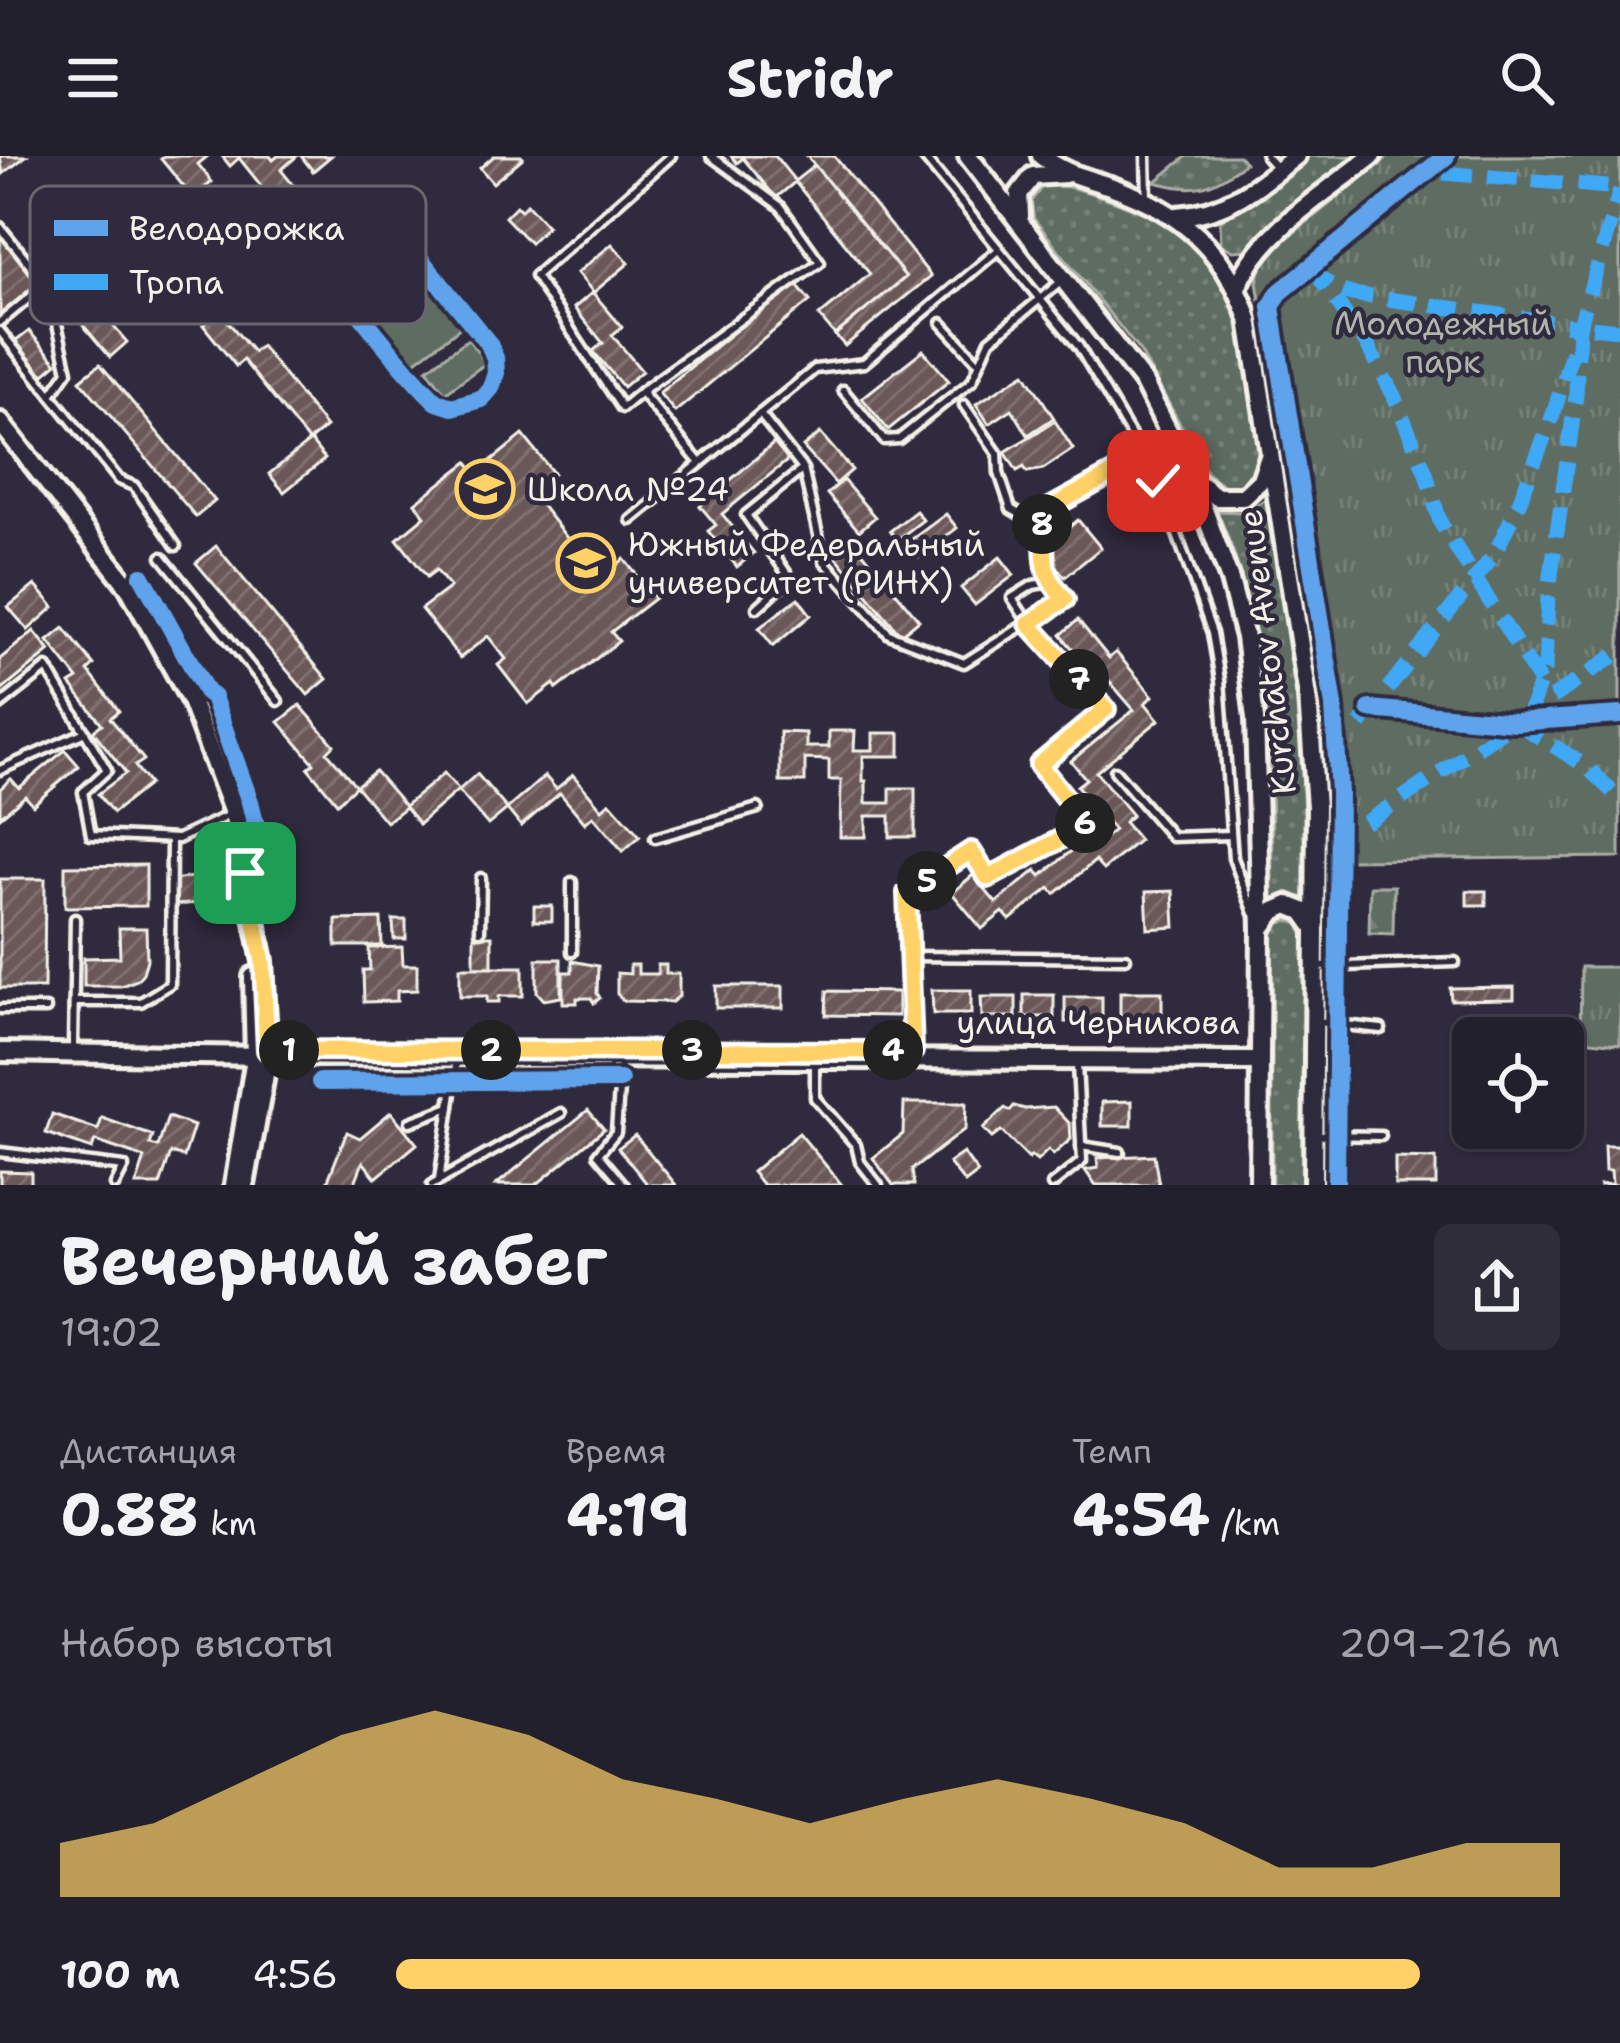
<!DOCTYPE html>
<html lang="ru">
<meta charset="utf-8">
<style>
:root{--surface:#23202e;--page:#2f2d3a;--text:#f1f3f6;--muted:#a3a3aa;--line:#403e4a;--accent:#ffd166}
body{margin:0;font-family:"Shantell Sans",sans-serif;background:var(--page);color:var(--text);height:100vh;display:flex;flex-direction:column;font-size:45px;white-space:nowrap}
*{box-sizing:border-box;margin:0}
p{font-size:39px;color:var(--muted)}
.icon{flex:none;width:66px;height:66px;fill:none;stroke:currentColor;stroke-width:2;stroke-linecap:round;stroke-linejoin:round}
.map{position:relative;height:1029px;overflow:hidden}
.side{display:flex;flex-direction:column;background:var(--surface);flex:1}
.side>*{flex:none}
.controls{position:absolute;left:1452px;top:861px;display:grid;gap:24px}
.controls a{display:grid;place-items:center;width:132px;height:132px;border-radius:18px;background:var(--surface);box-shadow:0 3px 9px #0004,0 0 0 3px var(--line);font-size:60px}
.pin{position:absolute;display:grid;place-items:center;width:102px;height:102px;color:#fff;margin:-51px;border-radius:24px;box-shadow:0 6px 18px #0006}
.km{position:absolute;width:60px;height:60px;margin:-30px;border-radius:50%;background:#222;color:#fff;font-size:33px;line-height:60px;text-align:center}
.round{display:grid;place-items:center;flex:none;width:126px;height:126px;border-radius:18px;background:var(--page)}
.overview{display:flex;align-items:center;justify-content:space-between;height:204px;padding:0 60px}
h1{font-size:66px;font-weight:700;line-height:90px}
.metrics{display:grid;grid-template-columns:repeat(3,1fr);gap:18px;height:204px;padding:12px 60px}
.metrics div{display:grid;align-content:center}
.metrics b{font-size:60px;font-weight:700}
.metrics small{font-size:33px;font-weight:400}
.metrics p{font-size:33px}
.chart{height:336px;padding:24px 60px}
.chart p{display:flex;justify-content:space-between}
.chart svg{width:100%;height:216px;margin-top:12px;fill:var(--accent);opacity:.7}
ul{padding:0 60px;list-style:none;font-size:39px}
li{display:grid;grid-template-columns:192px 144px 1fr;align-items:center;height:90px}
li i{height:30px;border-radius:15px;background:var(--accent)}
header{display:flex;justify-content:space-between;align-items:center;height:156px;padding:0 60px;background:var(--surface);font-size:54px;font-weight:700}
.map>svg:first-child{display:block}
.grass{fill:url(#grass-dots);stroke:#aaaea5;stroke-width:3}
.forest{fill:url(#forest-firs);stroke:#aaaea5;stroke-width:3}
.park{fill:url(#park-tufts);stroke:#aaaea5;stroke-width:3}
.garden{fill:#5f6c62;stroke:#aaaea5;stroke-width:3}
.building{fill:url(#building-hatch);stroke:#f4f1e8;stroke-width:3}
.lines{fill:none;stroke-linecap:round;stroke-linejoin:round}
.lane-casing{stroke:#f4f1e8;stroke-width:15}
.secondary-casing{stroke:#f4f1e8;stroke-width:26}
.lane{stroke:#2f2a3d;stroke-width:6}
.secondary{stroke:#2f2a3d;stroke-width:16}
.quiet{stroke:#3fa9f5;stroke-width:15;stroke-dasharray:30 15;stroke-linecap:butt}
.cycleway-casing{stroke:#2f2a3d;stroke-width:26}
.cycleway{stroke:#60a3ed;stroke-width:18}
.route-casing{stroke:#fff;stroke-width:24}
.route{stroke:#ffd166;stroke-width:15}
.labels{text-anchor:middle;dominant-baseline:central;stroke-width:9;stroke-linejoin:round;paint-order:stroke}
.park-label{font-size:33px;fill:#b1b5ac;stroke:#2f2a3d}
.poi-label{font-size:33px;fill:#f4f1e8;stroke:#2f2a3d;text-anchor:start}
.street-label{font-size:33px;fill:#f4f1e8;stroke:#2f2a3d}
.key{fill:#2f2a3d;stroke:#6a6670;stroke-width:3}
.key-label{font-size:33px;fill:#f4f1e8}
</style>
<header><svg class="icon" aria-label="menu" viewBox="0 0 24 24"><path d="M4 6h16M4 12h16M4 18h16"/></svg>Stridr<svg class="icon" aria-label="search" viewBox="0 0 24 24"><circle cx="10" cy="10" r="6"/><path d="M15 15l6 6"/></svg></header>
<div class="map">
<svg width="1620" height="1029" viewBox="0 0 1620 1029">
<defs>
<pattern id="grass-dots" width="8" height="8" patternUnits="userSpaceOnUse" patternTransform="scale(3)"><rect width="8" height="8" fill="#5f6c62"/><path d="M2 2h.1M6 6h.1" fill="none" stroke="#778178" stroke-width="1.8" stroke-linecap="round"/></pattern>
<pattern id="forest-firs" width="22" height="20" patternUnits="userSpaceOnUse" patternTransform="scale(3)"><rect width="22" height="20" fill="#5f6c62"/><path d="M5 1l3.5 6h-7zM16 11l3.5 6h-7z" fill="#778178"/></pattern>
<pattern id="park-tufts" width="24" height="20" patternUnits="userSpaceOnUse" patternTransform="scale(3)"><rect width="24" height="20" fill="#5f6c62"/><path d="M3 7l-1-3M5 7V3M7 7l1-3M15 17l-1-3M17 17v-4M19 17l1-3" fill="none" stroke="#778178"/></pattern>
<pattern id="building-hatch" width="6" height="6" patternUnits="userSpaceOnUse" patternTransform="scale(3)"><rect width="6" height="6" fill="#6b5859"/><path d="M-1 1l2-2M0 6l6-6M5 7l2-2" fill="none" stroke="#817071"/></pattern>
</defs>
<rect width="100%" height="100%" fill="#2f2a3d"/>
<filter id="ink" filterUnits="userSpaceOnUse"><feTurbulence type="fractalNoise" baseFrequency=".00833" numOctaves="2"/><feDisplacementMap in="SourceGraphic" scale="24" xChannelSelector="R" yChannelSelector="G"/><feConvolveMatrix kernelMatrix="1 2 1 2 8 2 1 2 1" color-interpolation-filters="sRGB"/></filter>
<g filter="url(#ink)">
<g class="grass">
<path d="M1187 0H1239L1245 7C1209 33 1198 37 1155 26Z"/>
<polygon points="1299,0 1365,0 1248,94 1233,95 1221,88 1220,65"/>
<path d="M1049 28C1085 30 1179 66 1201 94 1219 115 1232 142 1240 168 1246 190 1265 299 1256 316 1249 328 1237 331 1224 330L1207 317 1141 197 1034 63 1031 45 1041 32Z"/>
<path d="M1269 341 1301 562 1306 743 1288 736 1272 743C1272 610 1273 479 1217 355L1245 356Z"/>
<polygon points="1288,764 1299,768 1304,780 1303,1029 1272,1029 1272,780 1276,769"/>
</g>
<polygon class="forest" points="1370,730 1394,730 1393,778 1369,777"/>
<g class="park">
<polygon points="1389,0 1620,0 1620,701 1350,704 1349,680 1341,659 1335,660 1326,616 1319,527 1257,126 1261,111 1275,92"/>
<polygon points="1581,811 1620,811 1620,888 1580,884"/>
</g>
<g class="garden">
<polygon points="395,86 461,171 412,208 347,124"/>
<polygon points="468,183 486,207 445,237 427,213"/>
</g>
<g class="building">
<polygon points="0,0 26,0 3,18"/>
<polygon points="165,0 208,0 198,8 212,26 193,42 161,3"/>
<polygon points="222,0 270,0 273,4 278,0 297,0 281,14 294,30 274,46 239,2 230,10"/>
<polygon points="301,0 331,0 313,15"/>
<polygon points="494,0 521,0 523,2 493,27 480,12"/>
<polygon points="731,0 775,0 795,25 815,9 906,121 835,179 819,160 870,118 795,26 776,42 743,2 737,7"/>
<polygon points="807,0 834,0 931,120 845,190 835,179 906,121"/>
<polygon points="527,48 547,70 530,87 505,61 516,50 521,54"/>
<polygon points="0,78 40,126 0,159"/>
<polygon points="612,88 629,107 593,137 622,171 612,179 642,215 623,231 593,195 603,187 574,152 593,136 577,117"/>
<polygon points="794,126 810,145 675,256 659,237"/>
<polygon points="95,149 127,186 110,201 78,163"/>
<polygon points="220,156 253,196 261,190 326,271 310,284 325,303 284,336 269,318 309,286 243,204 236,210 203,169"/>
<polygon points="29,175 57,207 43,219 15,186"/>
<polygon points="923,194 949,225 888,274 862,242"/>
<polygon points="100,208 215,345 196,361 80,224"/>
<polygon points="1025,217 1054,262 1028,279 1012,253 989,268 976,248"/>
<polygon points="1055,265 1073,293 1043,313 1027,316 1024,311 1017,315 1005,296"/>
<polygon points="820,277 852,314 836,328 803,291"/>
<polygon points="523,279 554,318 531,336 599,423 624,403 655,442 611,476 619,485 557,533 554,528 528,548 498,509 506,503 488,480 460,502 421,453 450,431 436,414 427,421 397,383 425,360 415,347 468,306 476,317"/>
<polygon points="774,287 788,304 722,358 754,397 737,411 708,375 716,369 700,350"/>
<polygon points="843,324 875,361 859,375 827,338"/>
<polygon points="916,355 923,364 897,384 890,375"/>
<polygon points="946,358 957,372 919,401 908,386"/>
<polygon points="1078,364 1101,392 1065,421 1048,401 1051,386"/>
<polygon points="851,382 919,464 901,479 833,397"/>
<polygon points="216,390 327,523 308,539 196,407"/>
<polygon points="1000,401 1014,419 975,449 961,432"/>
<polygon points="35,429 54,451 28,474 8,451"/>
<polygon points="798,442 811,459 773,490 759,472"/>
<polygon points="1078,464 1109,502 1116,496 1153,540 1145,547 1159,564 1096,616 1132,659 1124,666 1139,684 1103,714 1095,705 1055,738 1050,732 1010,764 1003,756 982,773 952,737 973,719 996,747 1036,714 1041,720 1081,687 1088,695 1114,674 1077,630 1086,623 1071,605 1134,554 1098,512 1093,517 1061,479"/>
<polygon points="64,472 94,509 88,515 119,555 110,562 144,604 135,610 149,628 113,657 98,638 126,617 93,575 102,568 70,528 78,523 48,485"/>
<polygon points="34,475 50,495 0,536 0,503"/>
<polygon points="300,549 334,589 327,596 356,630 375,615 405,650 444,617 459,634 477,618 507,653 545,620 556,633 573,619 602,653 610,646 640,680 623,695 593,660 585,667 560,637 521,670 507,653 488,669 458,634 419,668 405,651 386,666 356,630 337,647 308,612 314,607 279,566"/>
<polygon points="829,575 855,575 854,594 873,594 873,577 900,577 900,600 863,600 863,625 866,625 866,647 890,647 890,632 915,632 915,681 890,681 890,660 866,660 866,681 840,681 841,624 829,624 829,604 805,603 805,626 780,626 780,576 806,577 806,591 829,591"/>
<polygon points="65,594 79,610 33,649 25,640 0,661 0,633 11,623 19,632"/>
<polygon points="146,709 146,750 65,751 65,710"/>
<polygon points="198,720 200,747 175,749 174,724"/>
<polygon points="0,723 45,723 44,832 0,832"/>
<polygon points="1173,735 1175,771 1148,773 1146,736"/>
<rect x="1467" y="735" width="19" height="14"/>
<rect x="534" y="750" width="18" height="15"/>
<polygon points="381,763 382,790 336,790 336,764"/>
<polygon points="393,764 406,764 406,783 394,783"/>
<polygon points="119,772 146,772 147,804 143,817 137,824 121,830 84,830 84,802 120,801"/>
<rect x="474" y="780" width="18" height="31"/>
<polygon points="402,791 403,809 417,809 417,834 397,835 397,845 364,846 363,814 370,814 369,792"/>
<polygon points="537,803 561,803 561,841 544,844 537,836"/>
<polygon points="572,805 598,810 597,837 600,842 594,847 591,842 577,842 577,847 563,847 563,816 572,816"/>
<polygon points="630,809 638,809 638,818 658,818 658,809 666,809 666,818 679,818 679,840 672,846 624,845 617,838 617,817 630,818"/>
<polygon points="460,811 523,811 523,840 499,840 499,846 487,846 487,840 460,840"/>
<rect x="716" y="830" width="67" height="22"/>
<polygon points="1514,831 1514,843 1451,844 1450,832"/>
<polygon points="932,834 971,834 971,858 933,858"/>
<polygon points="827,835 898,836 898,860 826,859"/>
<polygon points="1120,836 1162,836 1162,863 1120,864"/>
<rect x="1024" y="839" width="30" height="22"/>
<polygon points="981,841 1016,841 1016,861 982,861"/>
<rect x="1065" y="841" width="37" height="25"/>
<polygon points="1459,868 1496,868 1496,879 1546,882 1473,882 1473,931 1459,931"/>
<polygon points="1132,945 1132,970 1102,970 1102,946"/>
<polygon points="904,947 966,947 965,973 912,1014 914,1029 893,1029 873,1002 903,978"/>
<polygon points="1014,950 1025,953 1054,951 1070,968 1071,983 1053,999 1048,994 1037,1005 1031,1000 1029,1003 1001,975 992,982 983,973 1005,952 1010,955"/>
<polygon points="588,954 604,973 536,1029 496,1029"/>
<polygon points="391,956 417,988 376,1022 363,1006 354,1029 326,1029 347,976 360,982"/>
<polygon points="52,958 98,974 102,962 153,980 150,989 158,991 168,961 194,970 184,1001 171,997 160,1029 136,1029 145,1002 95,985 92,993 46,977"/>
<polygon points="799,977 842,1029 763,1029 752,1016"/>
<polygon points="635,979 676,1029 648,1029 618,992"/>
<polygon points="1604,990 1620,990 1620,1029 1598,1029 1612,1028 1611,1015 1605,1015"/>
<polygon points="963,997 978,1017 965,1027 949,1007"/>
<polygon points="1154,999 1159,1029 1095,1029 1085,1014 1098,1012 1097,1002"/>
<polygon points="1395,1002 1436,1003 1436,1029 1395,1029"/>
<polygon points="0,1015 31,1016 31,1029 0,1029"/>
</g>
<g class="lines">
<g class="lane-casing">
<g id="lane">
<polyline points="671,0 535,120 622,252 641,236 700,307"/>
<polyline points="923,0 1079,191 1158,325 1212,477 1220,524 1233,702 1254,757"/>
<polyline points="1146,0 1147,43"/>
<polyline points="1266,0 1276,11"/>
<polyline points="0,71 46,128 0,166"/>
<polyline points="39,92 68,215 51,239 119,324 134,330 176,390"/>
<polyline points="942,167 976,204"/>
<polyline points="0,175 51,239"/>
<polyline points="843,234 884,284 899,283 972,225 990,184 1062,125"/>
<polyline points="642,235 820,106 781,51 711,0"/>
<polyline points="964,249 998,298 999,317 1011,353 1021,359 1039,358"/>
<path d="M803 313 824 405 889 478 964 507 1065 443C1032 408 1052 395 1039 358L1145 300"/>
<polyline points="631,364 815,213 864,207 997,95"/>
<polyline points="162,401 278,545"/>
<polyline points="757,452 790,422 746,359 803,313 760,258"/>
<polyline points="0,549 47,512 107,614 83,636 91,679 178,683 225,661"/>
<polyline points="0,614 85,576"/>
<polyline points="1115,615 1172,681 1230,679"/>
<polyline points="655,682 758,652"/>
<polyline points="572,726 572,796"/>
<polyline points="480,775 481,722"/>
<polyline points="909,800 1126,802"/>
<polyline points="1320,811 1455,806"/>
<polyline points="74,846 141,846 170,828 171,683"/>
<polyline points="0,853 46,853"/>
<polyline points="1317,866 1381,873"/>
<polyline points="73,890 75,763"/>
<polyline points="913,895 907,737 971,695 988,722 1087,669 1039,609 1106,553 1029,468 1012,442 1033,429 1050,426"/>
<polyline points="621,904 616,976 598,998 624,1029"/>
<polyline points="815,905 815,942 856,989 860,1006 878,1029"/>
<polyline points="410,966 450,951"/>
<polyline points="1318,979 1381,980"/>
<polyline points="1081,990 1120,996"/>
<polyline points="0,996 124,1011 115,1029"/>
<polyline points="439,1024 457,903"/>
<polyline points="432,1029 561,957"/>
<polyline points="1052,1029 1082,1005 1077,909"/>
</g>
</g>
<g class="secondary-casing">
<g id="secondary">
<polyline points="968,0 1144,227 1193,324 1230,424 1245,481 1255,563 1261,773 1259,1029"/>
<path d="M1041 0C1066 18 1082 21 1110 30 1179 54 1225 93 1249 163L1308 541 1316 651 1313 1029"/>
<polyline points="1020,60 1019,38 1033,20 1065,18"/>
<path d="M1177 60C1227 57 1259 30 1296 0"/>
<path d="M1238 130C1262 74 1325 38 1372 0"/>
<polyline points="0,266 128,430 191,545 233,657 263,805 268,902 245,1029"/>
<polyline points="1194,324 1217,341 1243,341 1261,324 1270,298"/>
<polyline points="1261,773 1274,755 1288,749 1303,755 1315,772"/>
<path d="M0 896C420 904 839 902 1259 905"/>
<polyline points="234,1029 255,902 253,821"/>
</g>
</g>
<use href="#lane" class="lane"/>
<use href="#secondary" class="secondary"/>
<g class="quiet">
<polyline points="1443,17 1620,32"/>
<polyline points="1540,526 1440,366 1426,317 1394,240 1366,187 1318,120 1335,133 1352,138 1579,170"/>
<polyline points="1529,557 1545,512 1548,441 1576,240 1579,170 1620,174"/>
<polyline points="1515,566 1586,610 1620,643"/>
<polyline points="1360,568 1494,399 1519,347 1554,256 1620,34"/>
<polyline points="1365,667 1620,496"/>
</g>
<g class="cycleway-casing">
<g id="cycleway">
<path d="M378 68 403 82 489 188 495 202 496 217 491 232 481 243 452 251 437 246C417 228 341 141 335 117 326 88 352 69 378 68Z"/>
<polyline points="142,420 207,537 213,541 250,646 268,717"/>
<polyline points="1370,553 1515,566 1620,559"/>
<polyline points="320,926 620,924"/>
<polyline points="1336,1029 1339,637 1334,550 1271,151 1279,137 1446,0"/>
</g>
</g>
<use href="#cycleway" class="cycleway"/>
</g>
</g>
<g class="lines" filter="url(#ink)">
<g class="route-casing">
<path id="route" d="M245 717 263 806 267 894 913 895 907 737 971 695 988 722 1087 669 1039 609 1106 553 1029 468 1065 443C1032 407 1052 394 1039 358L1145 300 1158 325"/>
</g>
<use href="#route" class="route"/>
</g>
<defs>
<g id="school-ring" transform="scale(3)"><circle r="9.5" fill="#2f2a3d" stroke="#ffd166" stroke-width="1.5"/><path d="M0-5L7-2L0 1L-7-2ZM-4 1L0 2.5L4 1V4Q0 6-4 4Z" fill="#ffd166"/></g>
<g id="university-ring" transform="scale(3)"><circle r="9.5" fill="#2f2a3d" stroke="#ffd166" stroke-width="1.5"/><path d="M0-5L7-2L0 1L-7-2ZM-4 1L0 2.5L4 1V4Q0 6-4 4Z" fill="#ffd166"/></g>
</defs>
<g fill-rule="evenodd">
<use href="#school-ring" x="485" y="333"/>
<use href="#university-ring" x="586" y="407"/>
</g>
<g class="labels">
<g class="park-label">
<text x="1443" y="167">Молодежный<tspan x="1443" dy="38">парк</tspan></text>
</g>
<g class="poi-label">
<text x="527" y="333">Школа №24</text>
<text x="628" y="388">Южный Федеральный<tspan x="628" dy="38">университет (РИНХ)</tspan></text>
</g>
<g class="street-label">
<text transform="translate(1267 496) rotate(-97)">Kurchatov Avenue</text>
<text x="1098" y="866">улица Черникова</text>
</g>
</g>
<rect x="30" y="30" width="396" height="138" rx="18" class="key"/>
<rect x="54" y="64" width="54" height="16" fill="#60a3ed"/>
<rect x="54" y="118" width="54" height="16" fill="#3fa9f5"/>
<g class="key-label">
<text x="129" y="84">Велодорожка</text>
<text x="129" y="138">Тропа</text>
</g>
</svg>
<div class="controls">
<a><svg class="icon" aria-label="locate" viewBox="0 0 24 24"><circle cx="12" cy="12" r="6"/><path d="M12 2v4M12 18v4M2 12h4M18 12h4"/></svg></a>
</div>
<div class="pin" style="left:245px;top:717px;background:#1e9e55"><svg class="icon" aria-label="arrive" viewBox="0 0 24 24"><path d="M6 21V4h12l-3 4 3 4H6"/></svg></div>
<div class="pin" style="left:1158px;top:325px;background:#d93025"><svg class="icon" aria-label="check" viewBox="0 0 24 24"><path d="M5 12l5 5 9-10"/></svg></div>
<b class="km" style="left:289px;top:894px">1</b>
<b class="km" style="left:491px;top:894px">2</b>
<b class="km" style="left:692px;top:894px">3</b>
<b class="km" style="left:893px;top:894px">4</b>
<b class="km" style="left:927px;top:725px">5</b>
<b class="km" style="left:1085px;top:667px">6</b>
<b class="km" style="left:1079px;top:523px">7</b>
<b class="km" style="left:1042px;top:368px">8</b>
</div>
<section class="side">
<div class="overview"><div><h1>Вечерний забег</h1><p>19:02</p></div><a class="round"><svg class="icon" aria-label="share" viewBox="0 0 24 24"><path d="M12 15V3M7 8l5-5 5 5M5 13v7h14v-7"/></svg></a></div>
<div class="metrics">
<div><p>Дистанция</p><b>0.88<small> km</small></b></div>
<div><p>Время</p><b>4:19</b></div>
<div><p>Темп</p><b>4:54<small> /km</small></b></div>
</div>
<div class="chart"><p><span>Набор высоты</span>209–216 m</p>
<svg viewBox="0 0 160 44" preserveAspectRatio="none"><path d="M0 44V33L10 29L20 20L30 11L40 6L50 11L60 20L70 24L80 29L90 24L100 20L110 24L120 29L130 38L140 38L150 33L160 33V44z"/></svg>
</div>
<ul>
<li><b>100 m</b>4:56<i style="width:88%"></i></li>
</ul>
</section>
